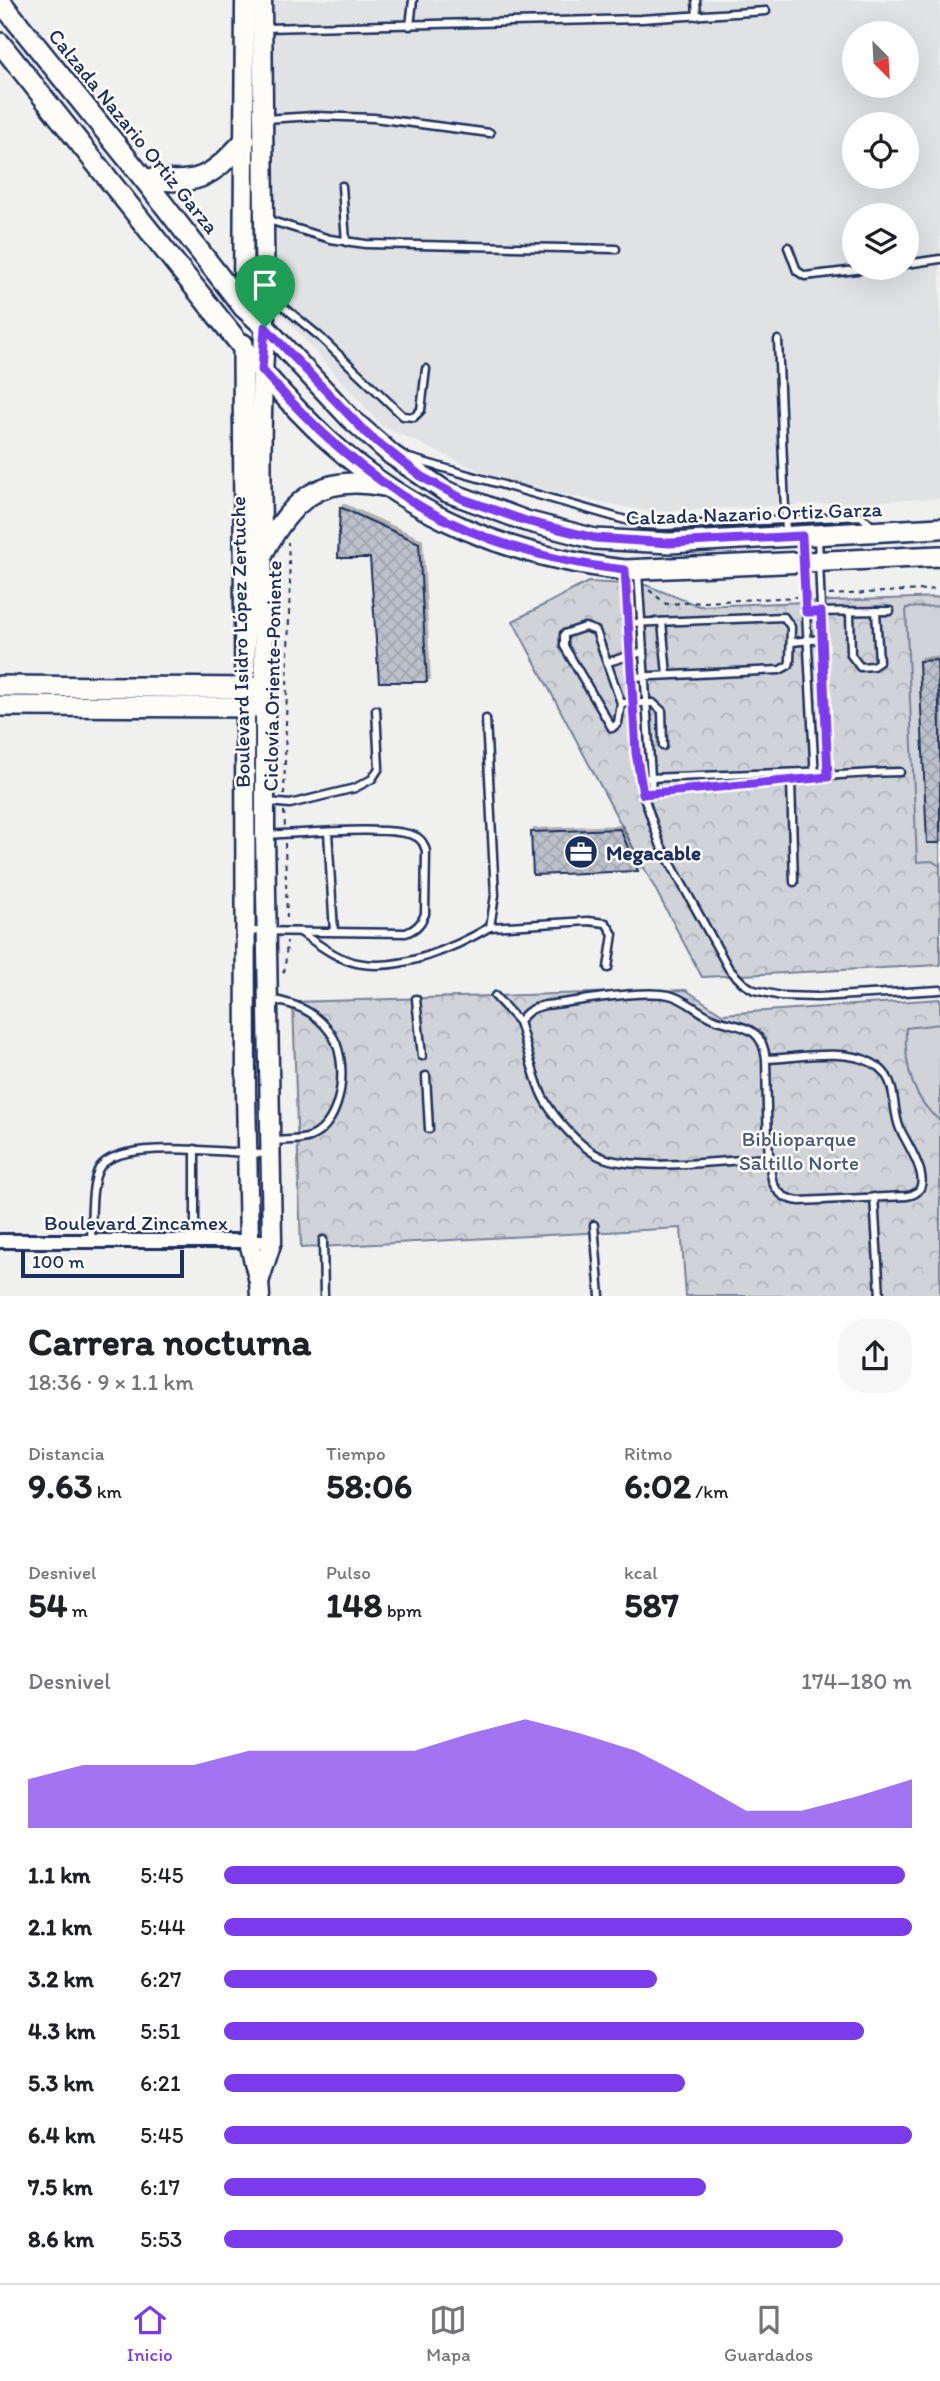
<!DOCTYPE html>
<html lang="es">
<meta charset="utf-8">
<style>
:root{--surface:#fff;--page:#f6f6f6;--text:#202124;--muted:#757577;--line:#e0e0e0;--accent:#7c3aed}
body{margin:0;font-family:Itim,sans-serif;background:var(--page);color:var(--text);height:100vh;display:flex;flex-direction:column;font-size:26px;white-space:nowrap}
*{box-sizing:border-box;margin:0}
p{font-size:23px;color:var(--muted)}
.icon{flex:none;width:38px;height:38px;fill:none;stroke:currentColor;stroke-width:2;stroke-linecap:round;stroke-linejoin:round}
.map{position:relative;height:1296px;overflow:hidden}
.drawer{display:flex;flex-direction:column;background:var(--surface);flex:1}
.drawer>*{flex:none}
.needle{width:46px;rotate:156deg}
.tools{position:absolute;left:842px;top:21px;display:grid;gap:14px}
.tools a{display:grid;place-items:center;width:77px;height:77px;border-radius:50%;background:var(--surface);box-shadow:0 7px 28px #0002;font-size:35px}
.scale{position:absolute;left:21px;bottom:18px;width:163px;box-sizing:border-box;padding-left:7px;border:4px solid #1b2f5e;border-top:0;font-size:19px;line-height:24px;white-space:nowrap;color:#1b2f5e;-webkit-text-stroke:5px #fdfcf7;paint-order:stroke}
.pin{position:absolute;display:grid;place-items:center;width:60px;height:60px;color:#fff;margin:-72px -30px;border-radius:50% 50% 50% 0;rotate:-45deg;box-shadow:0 0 7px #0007}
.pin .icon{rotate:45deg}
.round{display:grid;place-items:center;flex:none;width:74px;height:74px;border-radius:28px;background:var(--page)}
.headline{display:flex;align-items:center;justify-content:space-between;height:119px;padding:0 28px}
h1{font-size:38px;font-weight:800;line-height:52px}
.figures{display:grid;grid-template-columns:repeat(3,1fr);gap:10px;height:119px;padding:7px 28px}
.figures div{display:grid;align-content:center}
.figures b{font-size:35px;font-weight:800}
.figures small{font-size:19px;font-weight:400}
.figures p{font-size:19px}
.chart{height:196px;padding:14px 28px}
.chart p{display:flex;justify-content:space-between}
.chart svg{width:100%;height:126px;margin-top:7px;fill:var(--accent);opacity:.7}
ul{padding:0 28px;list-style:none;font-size:23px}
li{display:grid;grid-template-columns:112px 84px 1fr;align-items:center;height:52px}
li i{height:18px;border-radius:9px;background:var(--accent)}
.menu{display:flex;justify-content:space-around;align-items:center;height:98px;border-top:2px solid var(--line);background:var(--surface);font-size:19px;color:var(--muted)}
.menu a{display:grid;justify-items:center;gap:4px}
.menu .current{color:var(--accent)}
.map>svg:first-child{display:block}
.built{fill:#e0e2e3;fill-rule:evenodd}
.forest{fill:url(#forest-crowns);stroke:#76819b;stroke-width:2}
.pitch{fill:#d0d3d8;stroke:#76819b;stroke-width:2}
.building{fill:url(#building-cross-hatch);stroke:#1b2f5e;stroke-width:2;filter:url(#shadow)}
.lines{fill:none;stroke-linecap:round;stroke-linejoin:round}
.service-casing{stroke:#1b2f5e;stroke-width:11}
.minor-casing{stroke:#1b2f5e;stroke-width:18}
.secondary-casing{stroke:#1b2f5e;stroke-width:23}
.primary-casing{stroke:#1b2f5e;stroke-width:24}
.path{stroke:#1b2f5e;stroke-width:2;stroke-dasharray:5 5;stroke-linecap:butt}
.service{stroke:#fdfcf7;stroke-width:6}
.minor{stroke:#fdfcf7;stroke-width:12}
.secondary{stroke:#fdfcf7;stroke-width:18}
.primary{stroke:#fdfcf7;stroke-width:19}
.route-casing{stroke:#fff;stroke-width:14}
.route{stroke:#7c3aed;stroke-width:9}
.labels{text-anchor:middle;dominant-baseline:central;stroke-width:5;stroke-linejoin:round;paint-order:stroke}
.street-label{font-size:21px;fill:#1b2f5e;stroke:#fdfcf7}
.poi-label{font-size:21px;font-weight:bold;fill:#1b2f5e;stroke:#fdfcf7;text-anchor:start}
.park-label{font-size:21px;fill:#48587c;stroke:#fdfcf7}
</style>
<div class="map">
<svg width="940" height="1296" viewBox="0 0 940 1296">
<defs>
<pattern id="forest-crowns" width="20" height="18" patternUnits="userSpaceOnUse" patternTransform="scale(1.75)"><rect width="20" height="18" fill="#d0d3d8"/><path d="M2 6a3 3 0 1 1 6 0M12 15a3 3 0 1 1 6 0" fill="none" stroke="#b2b5bc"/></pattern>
<pattern id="building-cross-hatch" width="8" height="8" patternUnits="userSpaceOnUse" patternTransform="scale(1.75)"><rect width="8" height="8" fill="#bbc0ca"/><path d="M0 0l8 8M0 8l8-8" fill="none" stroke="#a0a5b0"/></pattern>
<filter id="shadow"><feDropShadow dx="3" dy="-3" stdDeviation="0" flood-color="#0004"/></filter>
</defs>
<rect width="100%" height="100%" fill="#f0f0ee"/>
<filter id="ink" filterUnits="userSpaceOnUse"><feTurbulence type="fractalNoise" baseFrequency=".0143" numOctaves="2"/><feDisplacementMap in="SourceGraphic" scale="14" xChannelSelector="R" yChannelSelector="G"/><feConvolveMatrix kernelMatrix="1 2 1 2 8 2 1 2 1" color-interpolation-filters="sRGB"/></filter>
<g filter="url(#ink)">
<path class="built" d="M273 0H940V498L650 512 506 483 382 426 278 310ZM854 33H906V86H854ZM854 124H906V177H854ZM854 215H906V268H854Z"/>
<g class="forest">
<polygon points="588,582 646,585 699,606 940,597 940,965 702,977 513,621"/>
<polygon points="686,990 722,1014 940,999 940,1296 686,1296 681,1228 301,1248 293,1002"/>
</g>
<g class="pitch">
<polygon points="940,606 940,866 932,861 917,862 906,608"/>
<path d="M940 1024V1121C911 1098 904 1063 906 1028Z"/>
</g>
<g class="building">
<polygon points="340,507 419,543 427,682 379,682 370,558 338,558"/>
<polygon points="937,660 940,729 940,843 927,843 919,661"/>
<polygon points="620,829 638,871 533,875 531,832"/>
</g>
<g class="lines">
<g class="service-casing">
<g id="service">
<polyline points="696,0 697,16"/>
<polyline points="410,26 413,0"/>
<polyline points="264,28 641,19 766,11"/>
<polyline points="265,119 314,116 374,118 490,133"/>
<polyline points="342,186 346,242"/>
<polyline points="265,219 330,239 366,244 616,249"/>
<polyline points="788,247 797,271 805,276 873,268"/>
<polyline points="906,264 940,259"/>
<polyline points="267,293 319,336 403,416 414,417 421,410 426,369"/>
<polyline points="778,340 786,534"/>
<polyline points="409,458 643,525 665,526 861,516 874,528"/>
<polyline points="818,537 828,777"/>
<polyline points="802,539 815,778"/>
<polyline points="625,572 635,744 643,794 660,844 729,969 744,984 754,990 781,996 818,997 940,990"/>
<polyline points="638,572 652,793"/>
<polyline points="806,612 890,611"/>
<polyline points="850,612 851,655 860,667 873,666 879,662 876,611"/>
<polyline points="662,622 667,674"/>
<polyline points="628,623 784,617 791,627 790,661 789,665 780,670 631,677"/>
<polyline points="792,642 821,639"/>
<polyline points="608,662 642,652"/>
<polyline points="621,703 618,723 612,728 564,646 564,634 585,627 596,631 621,703 653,703 662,711 663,746"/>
<polyline points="648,778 830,771"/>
<polyline points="791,781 794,882"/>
<path d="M643 794C729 787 814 774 900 772"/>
<polyline points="268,802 290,804 355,788 372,779 379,768 376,710"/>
<polyline points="328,832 334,932"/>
<polyline points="490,927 588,921 606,923 613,934 608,968"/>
<path d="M247 931 406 933C416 929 421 924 425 914L426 851C424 845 423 841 417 837 396 824 295 834 265 835"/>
<path d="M300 932C317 943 336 959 357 963 400 972 454 948 490 927L495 895 486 719"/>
<polyline points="495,996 519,1022"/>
<path d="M270 999C295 1004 314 1010 330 1032 350 1058 344 1124 310 1137 299 1141 284 1140 272 1141"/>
<polyline points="416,999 422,1056"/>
<path d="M766 1059C796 1058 845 1048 872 1063 900 1078 890 1105 900 1129 908 1146 940 1191 907 1196L800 1201C789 1200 779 1195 774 1185 766 1171 767 1081 766 1059 762 1026 743 1028 717 1020 699 1014 687 999 669 995 640 989 577 1002 545 1005 533 1008 526 1011 519 1022 526 1043 534 1081 544 1099 554 1118 580 1147 599 1156 635 1173 729 1160 770 1158"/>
<polyline points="426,1076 429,1129"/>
<polyline points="874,1197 880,1296"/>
<polyline points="594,1225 600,1296"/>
<polyline points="323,1240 324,1296"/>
<path d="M91 1241C92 1222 90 1181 100 1167 122 1137 232 1154 268 1154"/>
<polyline points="195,1242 195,1149"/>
</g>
</g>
<g class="minor-casing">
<polyline id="minor" points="0,1241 272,1241"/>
</g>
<g class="secondary-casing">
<g id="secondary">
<polyline points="262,0 265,327"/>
<polyline points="243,307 245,0"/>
<polyline points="245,707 246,1093 249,1242 259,1282 260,1296"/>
<polyline points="259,1282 272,1241 265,835 265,707"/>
</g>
</g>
<g class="primary-casing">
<g id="primary">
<polyline points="0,1 143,178 243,307 265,327 350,418 392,455 445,491 526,521 595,539 670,543 940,528"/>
<path d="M0 43C60 118 120 193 179 268 227 327 272 389 328 440 414 518 511 557 625 570L940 556"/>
<path d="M143 178C197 185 208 181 245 140"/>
<polyline points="243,344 245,707"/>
<path d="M263 553C291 501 320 473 383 486"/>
<polyline points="0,686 257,688"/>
<path d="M0 706 265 707C263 580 257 454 265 327"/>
</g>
</g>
<g class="path">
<polyline points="649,590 666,604 796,597"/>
<polyline points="829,595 940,589"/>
<polyline points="284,795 290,582 288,542"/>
<polyline points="284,811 285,827"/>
<polyline points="285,843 287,921"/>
<polyline points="283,973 285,969 287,941"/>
</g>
<use href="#service" class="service"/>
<use href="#minor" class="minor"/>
<use href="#secondary" class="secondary"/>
<use href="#primary" class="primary"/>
</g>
</g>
<g class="lines" filter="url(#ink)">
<g class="route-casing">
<path id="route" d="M265 327 367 434 422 477 463 499 526 521 595 538 670 543 802 536 806 612H821L828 777 643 794 636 753 625 570C464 551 368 490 262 370Z"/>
</g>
<use href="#route" class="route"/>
</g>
<defs>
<g id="office-disc" transform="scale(1.75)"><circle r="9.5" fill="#1b2f5e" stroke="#fdfcf7"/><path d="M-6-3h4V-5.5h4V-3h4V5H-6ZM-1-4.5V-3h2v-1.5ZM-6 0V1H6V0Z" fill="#fff"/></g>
</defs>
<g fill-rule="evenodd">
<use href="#office-disc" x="581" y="852"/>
</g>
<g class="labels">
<g class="street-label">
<text transform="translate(134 131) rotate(51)">Calzada Nazario Ortiz Garza</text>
<text transform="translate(754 513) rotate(-2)">Calzada Nazario Ortiz Garza</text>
<text transform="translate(240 642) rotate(-91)">Boulevard Isidro López Zertuche</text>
<text transform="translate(272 676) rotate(-89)">Ciclovía Oriente-Poniente</text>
<text x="136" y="1222">Boulevard Zincamex</text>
</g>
<g class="poi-label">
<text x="606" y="852">Megacable</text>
</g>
<g class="park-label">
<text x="799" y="1138">Biblioparque<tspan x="799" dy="24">Saltillo Norte</tspan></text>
</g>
</g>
</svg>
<div class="tools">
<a><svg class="needle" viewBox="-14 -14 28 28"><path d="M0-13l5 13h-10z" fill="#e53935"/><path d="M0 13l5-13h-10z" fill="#757577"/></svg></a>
<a><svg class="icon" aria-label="locate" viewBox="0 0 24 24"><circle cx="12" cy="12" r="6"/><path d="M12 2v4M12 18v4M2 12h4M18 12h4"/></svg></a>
<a><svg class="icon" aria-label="layers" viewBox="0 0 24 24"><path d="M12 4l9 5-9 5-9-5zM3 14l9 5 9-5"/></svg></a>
</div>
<div class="scale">100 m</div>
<div class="pin" style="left:265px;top:327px;background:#1e9e55"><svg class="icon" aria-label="arrive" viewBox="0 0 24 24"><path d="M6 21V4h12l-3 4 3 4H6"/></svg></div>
</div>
<section class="drawer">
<div class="headline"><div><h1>Carrera nocturna</h1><p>18:36 · 9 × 1.1 km</p></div><a class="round"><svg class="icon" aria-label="share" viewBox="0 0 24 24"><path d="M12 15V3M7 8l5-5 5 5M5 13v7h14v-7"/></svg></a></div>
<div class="figures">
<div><p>Distancia</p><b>9.63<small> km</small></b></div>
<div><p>Tiempo</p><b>58:06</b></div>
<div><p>Ritmo</p><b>6:02<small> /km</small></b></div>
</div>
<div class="figures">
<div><p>Desnivel</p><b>54<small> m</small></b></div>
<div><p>Pulso</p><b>148<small> bpm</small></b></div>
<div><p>kcal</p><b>587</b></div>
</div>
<div class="chart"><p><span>Desnivel</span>174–180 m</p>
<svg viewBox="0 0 160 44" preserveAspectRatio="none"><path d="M0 44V27L10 22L20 22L30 22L40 17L50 17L60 17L70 17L80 11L90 6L100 11L110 17L120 27L130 38L140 38L150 33L160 27V44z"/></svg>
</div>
<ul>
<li><b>1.1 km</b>5:45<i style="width:99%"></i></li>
<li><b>2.1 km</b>5:44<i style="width:100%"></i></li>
<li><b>3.2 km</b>6:27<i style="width:63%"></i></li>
<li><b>4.3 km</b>5:51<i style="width:93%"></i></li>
<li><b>5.3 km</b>6:21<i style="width:67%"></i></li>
<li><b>6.4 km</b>5:45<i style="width:100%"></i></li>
<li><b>7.5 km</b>6:17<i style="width:70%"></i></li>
<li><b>8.6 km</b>5:53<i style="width:90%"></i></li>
</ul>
</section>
<nav class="menu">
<a class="current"><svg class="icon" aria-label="home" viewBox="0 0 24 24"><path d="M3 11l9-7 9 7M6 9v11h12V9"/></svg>Inicio</a>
<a><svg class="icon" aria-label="map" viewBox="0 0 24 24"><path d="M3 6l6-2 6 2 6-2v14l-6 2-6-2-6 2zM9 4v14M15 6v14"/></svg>Mapa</a>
<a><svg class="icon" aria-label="saved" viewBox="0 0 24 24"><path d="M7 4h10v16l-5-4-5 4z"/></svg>Guardados</a>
</nav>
